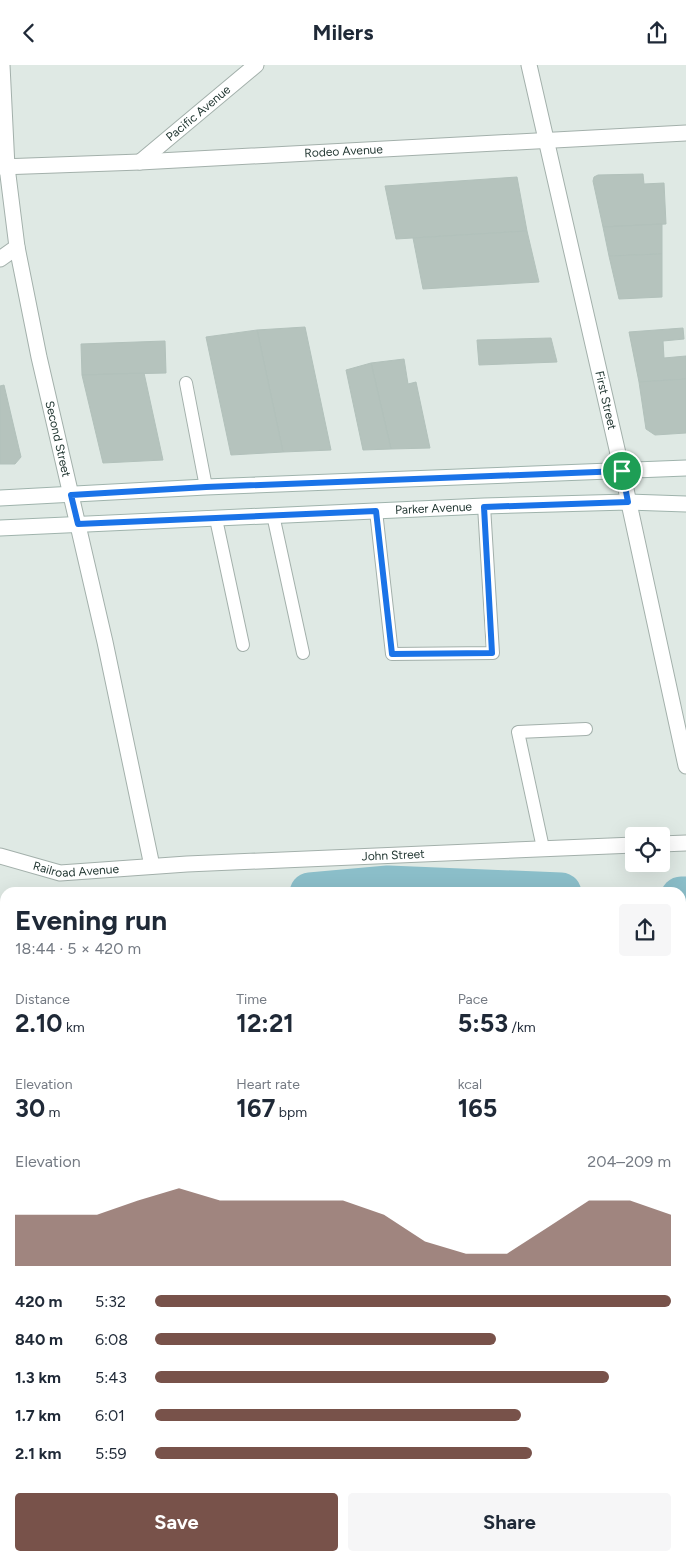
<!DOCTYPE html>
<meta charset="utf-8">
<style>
:root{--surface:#fff;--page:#f6f6f7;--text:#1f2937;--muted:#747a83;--accent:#78524a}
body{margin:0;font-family:Figtree,sans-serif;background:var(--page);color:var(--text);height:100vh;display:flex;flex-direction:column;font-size:19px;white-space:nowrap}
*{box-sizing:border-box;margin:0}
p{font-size:16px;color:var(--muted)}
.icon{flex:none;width:28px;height:28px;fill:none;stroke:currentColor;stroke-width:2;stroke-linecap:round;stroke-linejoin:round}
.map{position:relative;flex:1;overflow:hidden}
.side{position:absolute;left:0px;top:822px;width:686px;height:674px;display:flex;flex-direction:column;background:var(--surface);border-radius:15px 15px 0 0;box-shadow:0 5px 20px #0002}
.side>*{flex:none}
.tools{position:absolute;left:625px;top:762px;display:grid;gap:10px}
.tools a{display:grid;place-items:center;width:45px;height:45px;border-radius:5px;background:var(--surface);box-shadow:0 5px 20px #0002;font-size:25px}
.pin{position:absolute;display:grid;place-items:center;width:42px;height:42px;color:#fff;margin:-21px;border:2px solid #fff;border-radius:50%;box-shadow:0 1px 5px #0007}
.round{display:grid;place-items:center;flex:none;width:52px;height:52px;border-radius:5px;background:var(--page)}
.headline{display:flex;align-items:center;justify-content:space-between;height:85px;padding:0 15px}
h1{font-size:28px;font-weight:700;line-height:38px}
.figures{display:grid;grid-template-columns:repeat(3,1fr);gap:8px;height:85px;padding:5px 15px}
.figures div{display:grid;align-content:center}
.figures b{font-size:25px;font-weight:700}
.figures small{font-size:14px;font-weight:400}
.figures p{font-size:14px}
.chart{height:140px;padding:10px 15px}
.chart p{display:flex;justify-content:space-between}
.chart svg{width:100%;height:90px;margin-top:5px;fill:var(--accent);opacity:.7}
.cta{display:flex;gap:10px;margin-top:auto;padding:10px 15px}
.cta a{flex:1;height:58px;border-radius:5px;background:var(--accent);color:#fff;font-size:20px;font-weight:700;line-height:58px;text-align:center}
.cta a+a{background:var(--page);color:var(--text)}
ul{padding:0 15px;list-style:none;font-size:16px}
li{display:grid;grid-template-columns:80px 60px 1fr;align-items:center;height:38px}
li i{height:12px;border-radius:6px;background:var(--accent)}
header{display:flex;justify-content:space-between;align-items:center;height:65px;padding:0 15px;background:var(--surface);font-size:22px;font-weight:700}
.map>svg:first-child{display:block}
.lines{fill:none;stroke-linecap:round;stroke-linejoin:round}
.river{stroke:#8bbec9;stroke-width:41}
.building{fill:#b5c3bd;stroke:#b2c1bb}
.service-casing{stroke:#a3b0ab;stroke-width:14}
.minor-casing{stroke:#a3b0ab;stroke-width:17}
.secondary-casing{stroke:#9fb3ac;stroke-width:17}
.service{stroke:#fff;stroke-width:12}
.minor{stroke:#fff;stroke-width:15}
.secondary{stroke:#fff;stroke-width:15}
.route-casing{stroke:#fff;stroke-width:10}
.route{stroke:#1a73e8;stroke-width:6}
.labels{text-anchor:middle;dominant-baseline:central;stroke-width:4.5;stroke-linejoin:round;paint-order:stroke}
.street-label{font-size:12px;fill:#223732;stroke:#eff6f2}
</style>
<header><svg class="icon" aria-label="back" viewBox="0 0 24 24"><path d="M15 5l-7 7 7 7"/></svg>Milers<svg class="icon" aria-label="share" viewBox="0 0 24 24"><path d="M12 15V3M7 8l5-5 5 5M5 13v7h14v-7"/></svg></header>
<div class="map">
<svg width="686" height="1496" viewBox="0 0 686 1496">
<rect width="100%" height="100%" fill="#dfe9e4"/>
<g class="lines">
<g class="river">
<polyline points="310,828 388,821 561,828"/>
<polyline points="681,832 686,832"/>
<polyline points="0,862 5,861"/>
</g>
</g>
<g class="building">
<polygon points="643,109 644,119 664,118 666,159 603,162 593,116 594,112 598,110"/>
<polygon points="517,112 527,166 396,174 385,121"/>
<polygon points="662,159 662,189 609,191 603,162"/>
<polygon points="527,166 539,217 423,224 413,173"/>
<polygon points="662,189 662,232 619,234 609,191"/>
<polygon points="305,262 331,385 283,387 257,265"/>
<polygon points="683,263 684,274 663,276 664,293 686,291 686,314 639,317 629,267"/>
<polygon points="257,265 283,387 231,390 206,272"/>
<polygon points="551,273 557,297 479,300 477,275"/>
<polygon points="165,276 166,308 82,310 81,279"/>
<polygon points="404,294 408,319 416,317 430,383 391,384 371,298"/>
<polygon points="371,298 391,384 363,385 346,305"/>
<polygon points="144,308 163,395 103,398 82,310"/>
<polygon points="686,314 686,368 655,370 646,364 639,317"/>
<polygon points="4,320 21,392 15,399 0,399 0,321"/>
</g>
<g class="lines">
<g class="service-casing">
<g id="service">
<polyline points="186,318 206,422"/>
<polyline points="376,446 392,589 493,588 484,441"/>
<polyline points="273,450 303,588"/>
<polyline points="216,454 243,580"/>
<polyline points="543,783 518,667 586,664"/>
</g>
</g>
<g class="minor-casing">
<g id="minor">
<path id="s1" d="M2 0 7 102 17 182 39 292 105 577 152 801"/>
<path id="s2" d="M529 0 622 406 686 701"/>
<path id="s3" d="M140 97 256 0"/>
<path id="s4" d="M0 102 140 97 686 68"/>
<polyline points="0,194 17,182"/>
<polyline points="661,779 686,778"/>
<path id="s5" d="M0 791 60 808 187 799 634 780"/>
<polyline points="681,993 686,994"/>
<polyline points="0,1088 5,1071"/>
<polyline points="0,1318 5,1319"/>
<polyline points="48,1496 50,1491"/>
<polyline points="383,1496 384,1491"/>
<polyline points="683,1496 686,1484"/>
</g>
</g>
<g class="secondary-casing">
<g id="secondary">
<polyline points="0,433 206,422 686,403"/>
<path id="s6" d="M0 463 484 441 628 437 686 439"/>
</g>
</g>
<use href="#service" class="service"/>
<use href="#minor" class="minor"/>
<use href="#secondary" class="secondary"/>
</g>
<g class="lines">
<g class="route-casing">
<polygon id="route" points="622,406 628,437 484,442 492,588 392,589 376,446 78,459 71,430 206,422"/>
</g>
<use href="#route" class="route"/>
</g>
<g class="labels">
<g class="street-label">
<text stroke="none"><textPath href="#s3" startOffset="76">Pacific Avenue</textPath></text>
<text stroke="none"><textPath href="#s4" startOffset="344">Rodeo Avenue</textPath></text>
<text stroke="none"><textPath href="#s2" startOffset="344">First Street</textPath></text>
<text stroke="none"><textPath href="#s1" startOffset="379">Second Street</textPath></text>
<text stroke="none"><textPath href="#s6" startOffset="434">Parker Avenue</textPath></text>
<text stroke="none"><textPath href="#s5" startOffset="396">John Street</textPath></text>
<text stroke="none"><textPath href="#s5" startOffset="78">Railroad Avenue</textPath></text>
</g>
</g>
</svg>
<div class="tools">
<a><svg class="icon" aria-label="locate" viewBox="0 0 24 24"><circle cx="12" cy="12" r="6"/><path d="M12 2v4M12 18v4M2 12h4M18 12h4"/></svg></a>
</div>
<div class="pin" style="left:622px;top:406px;background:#1e9e55"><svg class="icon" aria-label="arrive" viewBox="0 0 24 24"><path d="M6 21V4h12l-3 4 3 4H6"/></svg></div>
<section class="side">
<div class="headline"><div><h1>Evening run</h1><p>18:44 · 5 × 420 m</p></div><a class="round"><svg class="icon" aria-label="share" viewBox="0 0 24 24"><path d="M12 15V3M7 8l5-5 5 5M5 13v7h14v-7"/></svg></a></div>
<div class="figures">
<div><p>Distance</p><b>2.10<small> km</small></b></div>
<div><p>Time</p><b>12:21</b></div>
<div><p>Pace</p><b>5:53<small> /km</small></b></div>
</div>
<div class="figures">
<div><p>Elevation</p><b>30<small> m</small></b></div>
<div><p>Heart rate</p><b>167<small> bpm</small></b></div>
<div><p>kcal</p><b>165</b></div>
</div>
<div class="chart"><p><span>Elevation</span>204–209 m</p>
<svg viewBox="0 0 160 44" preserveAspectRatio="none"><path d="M0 44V19L10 19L20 19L30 12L40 6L50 12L60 12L70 12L80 12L90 19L100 32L110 38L120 38L130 25L140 12L150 12L160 19V44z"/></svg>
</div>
<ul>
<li><b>420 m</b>5:32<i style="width:100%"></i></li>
<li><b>840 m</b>6:08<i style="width:66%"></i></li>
<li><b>1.3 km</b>5:43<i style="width:88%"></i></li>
<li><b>1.7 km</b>6:01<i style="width:71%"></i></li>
<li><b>2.1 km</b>5:59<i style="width:73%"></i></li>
</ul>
<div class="cta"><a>Save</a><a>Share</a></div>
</section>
</div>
